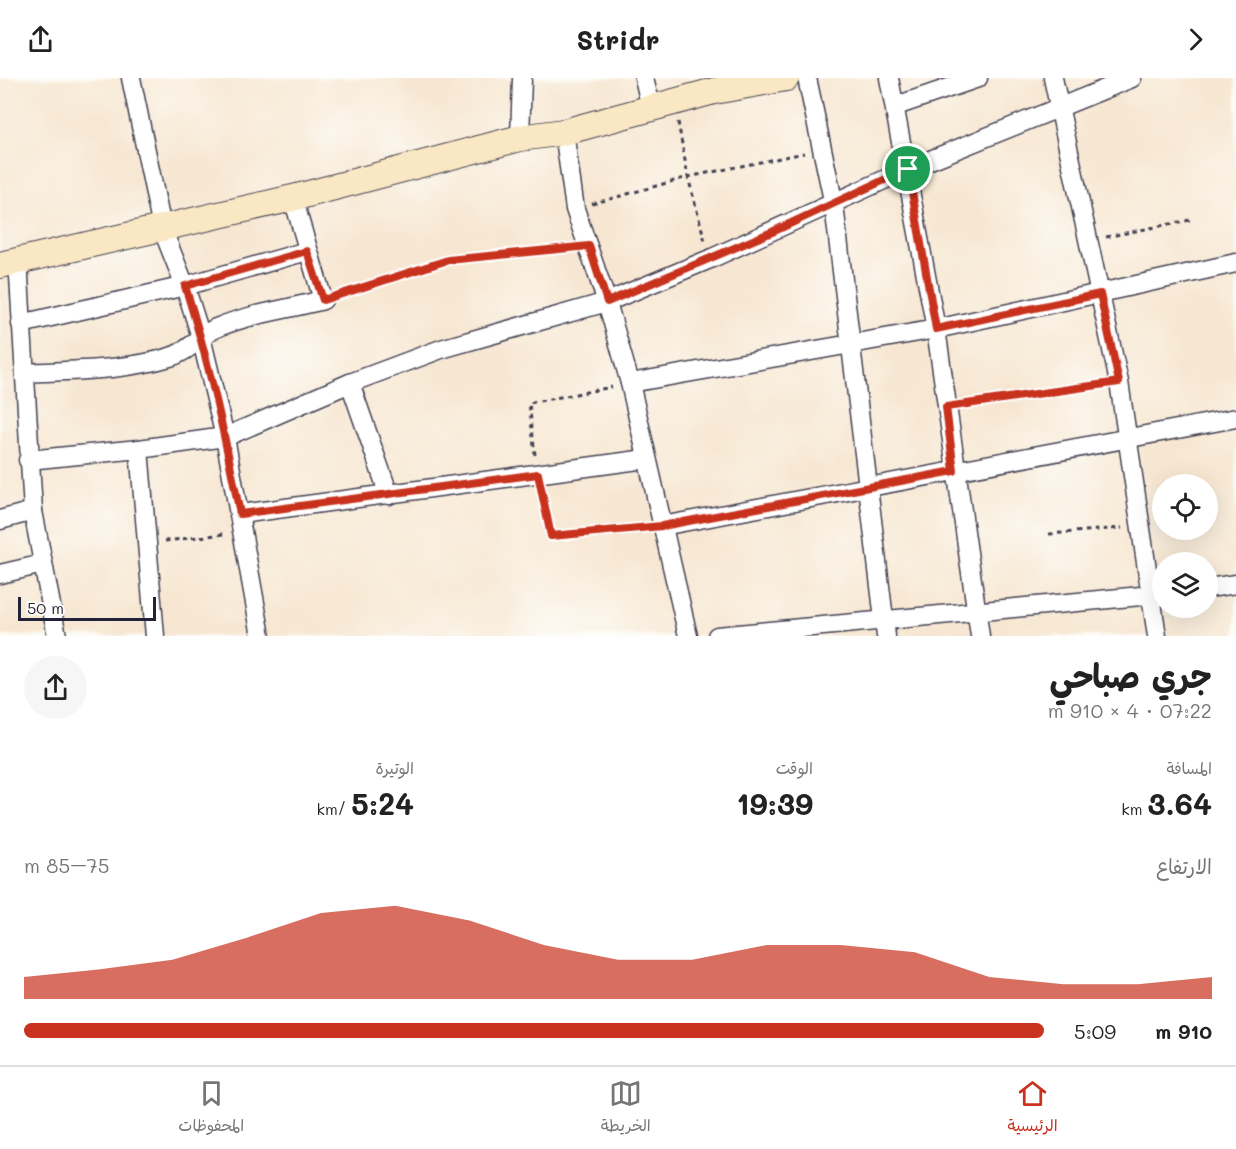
<!DOCTYPE html>
<html lang="ar">
<meta charset="utf-8">
<style>
:root{--surface:#fff;--page:#f6f6f6;--text:#222;--muted:#767676;--line:#e0e0e0;--accent:#c8321e}
body{margin:0;font-family:Mali,"Playpen Sans Arabic",sans-serif;background:var(--page);color:var(--text);direction:rtl;height:100vh;display:flex;flex-direction:column;font-size:22px;white-space:nowrap}
*{box-sizing:border-box;margin:0}
p{font-size:20px;color:var(--muted)}
.icon{flex:none;width:33px;height:33px;fill:none;stroke:currentColor;stroke-width:2;stroke-linecap:round;stroke-linejoin:round}
.map{position:relative;height:558px;overflow:hidden;direction:ltr}
.drawer{display:flex;flex-direction:column;background:var(--surface);flex:1}
.drawer>*{flex:none}
.buttons{position:absolute;left:1152px;top:396px;display:grid;gap:12px}
.buttons a{display:grid;place-items:center;width:66px;height:66px;border-radius:50%;background:var(--surface);box-shadow:0 6px 24px #0002;font-size:30px}
.scale{position:absolute;left:18px;bottom:15px;width:138px;box-sizing:border-box;padding-left:6px;border:3px solid #22223b;border-top:0;font-size:16px;line-height:21px;white-space:nowrap;color:#22223b;-webkit-text-stroke:4px #fdfcf7;paint-order:stroke}
.pin{position:absolute;display:grid;place-items:center;width:51px;height:51px;color:#fff;margin:-26px;border:3px solid #fff;border-radius:50%;box-shadow:0 2px 6px #0007}
.round{display:grid;place-items:center;flex:none;width:63px;height:63px;border-radius:32px;background:var(--page)}
.overview{display:flex;align-items:center;justify-content:space-between;height:102px;padding:0 24px}
h1{font-size:33px;font-weight:700;line-height:45px}
.metrics{display:grid;grid-template-columns:repeat(3,1fr);gap:9px;height:102px;padding:6px 24px}
.metrics div{display:grid;align-content:center}
.metrics b{font-size:30px;font-weight:700}
.metrics small{font-size:16px;font-weight:400}
.metrics p{font-size:16px}
.chart{height:168px;padding:12px 24px}
.chart p{display:flex;justify-content:space-between}
.chart svg{width:100%;height:108px;margin-top:6px;fill:var(--accent);opacity:.7}
ul{padding:0 24px;list-style:none;font-size:20px}
li{display:grid;grid-template-columns:96px 72px 1fr;align-items:center;height:45px}
li i{height:15px;border-radius:8px;background:var(--accent)}
header{display:flex;justify-content:space-between;align-items:center;height:78px;padding:0 24px;background:var(--surface);font-size:27px;font-weight:700}
.menu{display:flex;justify-content:space-around;align-items:center;height:84px;border-top:2px solid var(--line);background:var(--surface);font-size:16px;color:var(--muted)}
.menu a{display:grid;justify-items:center;gap:3px}
.menu .on{color:var(--accent)}
.map>svg:first-child{display:block}
.lines{fill:none;stroke-linecap:round;stroke-linejoin:round}
.street-casing{stroke:#424052;stroke-width:21}
.secondary-casing{stroke:#424052;stroke-width:28}
.path{stroke:#424052;stroke-width:3;stroke-dasharray:4.5 4.5;stroke-linecap:butt}
.street{stroke:#fff;stroke-width:18}
.secondary{stroke:#fae7c3;stroke-width:26}
.route-casing{stroke:#fff;stroke-width:12}
.route{stroke:#c8321e;stroke-width:8}
</style>
<header><svg class="icon" aria-label="forward" viewBox="0 0 24 24"><path d="M9 5l7 7-7 7"/></svg>Stridr<svg class="icon" aria-label="share" viewBox="0 0 24 24"><path d="M12 15V3M7 8l5-5 5 5M5 13v7h14v-7"/></svg></header>
<div class="map">
<svg width="1236" height="558" viewBox="0 0 1236 558">
<rect width="100%" height="100%" fill="#fdfcf7"/>
<filter id="ink" filterUnits="userSpaceOnUse"><feTurbulence type="fractalNoise" baseFrequency=".0167" numOctaves="2"/><feDisplacementMap in="SourceGraphic" scale="12" xChannelSelector="R" yChannelSelector="G"/><feConvolveMatrix kernelMatrix="1 2 1 2 8 2 1 2 1" color-interpolation-filters="sRGB"/></filter>
<filter id="wash" filterUnits="userSpaceOnUse"><feTurbulence type="fractalNoise" baseFrequency=".008" numOctaves="4" result="noise"/><feDisplacementMap in="SourceGraphic" scale="24" xChannelSelector="R" yChannelSelector="G"/><feGaussianBlur stdDeviation="1.35" result="paint"/><feColorMatrix in="noise" values="0 0 0 0 0 0 0 0 0 0 0 0 0 0 0 0 0 1.4 0 .05"/><feComposite in="paint" operator="in"/></filter>
<g filter="url(#wash)">
<rect width="100%" height="100%" fill="#f7e7d2"/>
</g>
<g filter="url(#ink)">
<g class="lines">
<g class="street-casing">
<g id="street">
<polyline points="131,0 162,150 185,208 201,259 225,359 261,558"/>
<polyline points="644,0 651,30"/>
<polyline points="807,0 834,127 886,558"/>
<polyline points="889,0 936,251 980,558"/>
<polyline points="1053,0 1119,304 1157,558"/>
<polyline points="896,28 978,0"/>
<polyline points="564,54 575,131 607,224 630,305 688,558"/>
<polyline points="520,60 522,0"/>
<polyline points="18,182 33,433 57,558"/>
<polyline points="21,246 185,208 307,173"/>
<path d="M25 295C73 292 124 293 170 279 189 274 199 258 216 250 249 236 289 231 323 222L293 120"/>
<polyline points="350,305 389,417"/>
<polyline points="630,305 936,251 1236,185"/>
<polyline points="139,371 155,558"/>
<polyline points="28,382 139,371 225,359 350,305 441,271 607,224 710,181 908,91 1132,0"/>
<polyline points="240,436 646,381"/>
<polyline points="0,442 33,433"/>
<polyline points="662,448 1236,340"/>
<polyline points="0,496 43,486"/>
<polyline points="1208,510 1236,506"/>
<polyline points="717,558 1162,516"/>
</g>
</g>
<g class="secondary-casing">
<polyline id="secondary" points="0,187 293,120 520,60 564,54 714,13 786,0"/>
</g>
<g class="path">
<polyline points="678,44 688,99 705,163"/>
<polyline points="592,126 688,99 804,75"/>
<polyline points="1106,159 1190,142"/>
<polyline points="339,216 448,181 569,170"/>
<polyline points="963,326 1102,306"/>
<polyline points="535,377 529,325 612,309"/>
<polyline points="542,413 551,458 645,450"/>
<polyline points="1049,456 1122,450"/>
<polyline points="165,463 224,456"/>
</g>
<use href="#street" class="street"/>
<use href="#secondary" class="secondary"/>
</g>
</g>
<g class="lines" filter="url(#ink)">
<g class="route-casing">
<path id="route" d="M908 91 936 251 1100 216 1119 304 946 329 954 393 662 448 551 458 538 396 240 436C225 359 209 283 185 208L307 173 323 222 448 182 589 168 607 224 772 154Z"/>
</g>
<use href="#route" class="route"/>
</g>
</svg>
<div class="buttons">
<a><svg class="icon" aria-label="locate" viewBox="0 0 24 24"><circle cx="12" cy="12" r="6"/><path d="M12 2v4M12 18v4M2 12h4M18 12h4"/></svg></a>
<a><svg class="icon" aria-label="layers" viewBox="0 0 24 24"><path d="M12 4l9 5-9 5-9-5zM3 14l9 5 9-5"/></svg></a>
</div>
<div class="scale">50 m</div>
<div class="pin" style="left:908px;top:91px;background:#1e9e55"><svg class="icon" aria-label="arrive" viewBox="0 0 24 24"><path d="M6 21V4h12l-3 4 3 4H6"/></svg></div>
</div>
<section class="drawer">
<div class="overview"><div><h1>جري صباحي</h1><p>07:22 · 4 × 910 m</p></div><a class="round"><svg class="icon" aria-label="share" viewBox="0 0 24 24"><path d="M12 15V3M7 8l5-5 5 5M5 13v7h14v-7"/></svg></a></div>
<div class="metrics">
<div><p>المسافة</p><b>3.64<small> km</small></b></div>
<div><p>الوقت</p><b>19:39</b></div>
<div><p>الوتيرة</p><b>5:24<small> /km</small></b></div>
</div>
<div class="chart"><p><span>الارتفاع</span>75–85 m</p>
<svg viewBox="0 0 160 44" preserveAspectRatio="none"><path d="M0 44V35L10 32L20 28L30 19L40 9L50 6L60 12L70 22L80 28L90 28L100 22L110 22L120 25L130 35L140 38L150 38L160 35V44z"/></svg>
</div>
<ul>
<li><b>910 m</b>5:09<i style="width:100%"></i></li>
</ul>
</section>
<nav class="menu">
<a class="on"><svg class="icon" aria-label="home" viewBox="0 0 24 24"><path d="M3 11l9-7 9 7M6 9v11h12V9"/></svg>الرئيسية</a>
<a><svg class="icon" aria-label="map" viewBox="0 0 24 24"><path d="M3 6l6-2 6 2 6-2v14l-6 2-6-2-6 2zM9 4v14M15 6v14"/></svg>الخريطة</a>
<a><svg class="icon" aria-label="saved" viewBox="0 0 24 24"><path d="M7 4h10v16l-5-4-5 4z"/></svg>المحفوظات</a>
</nav>
